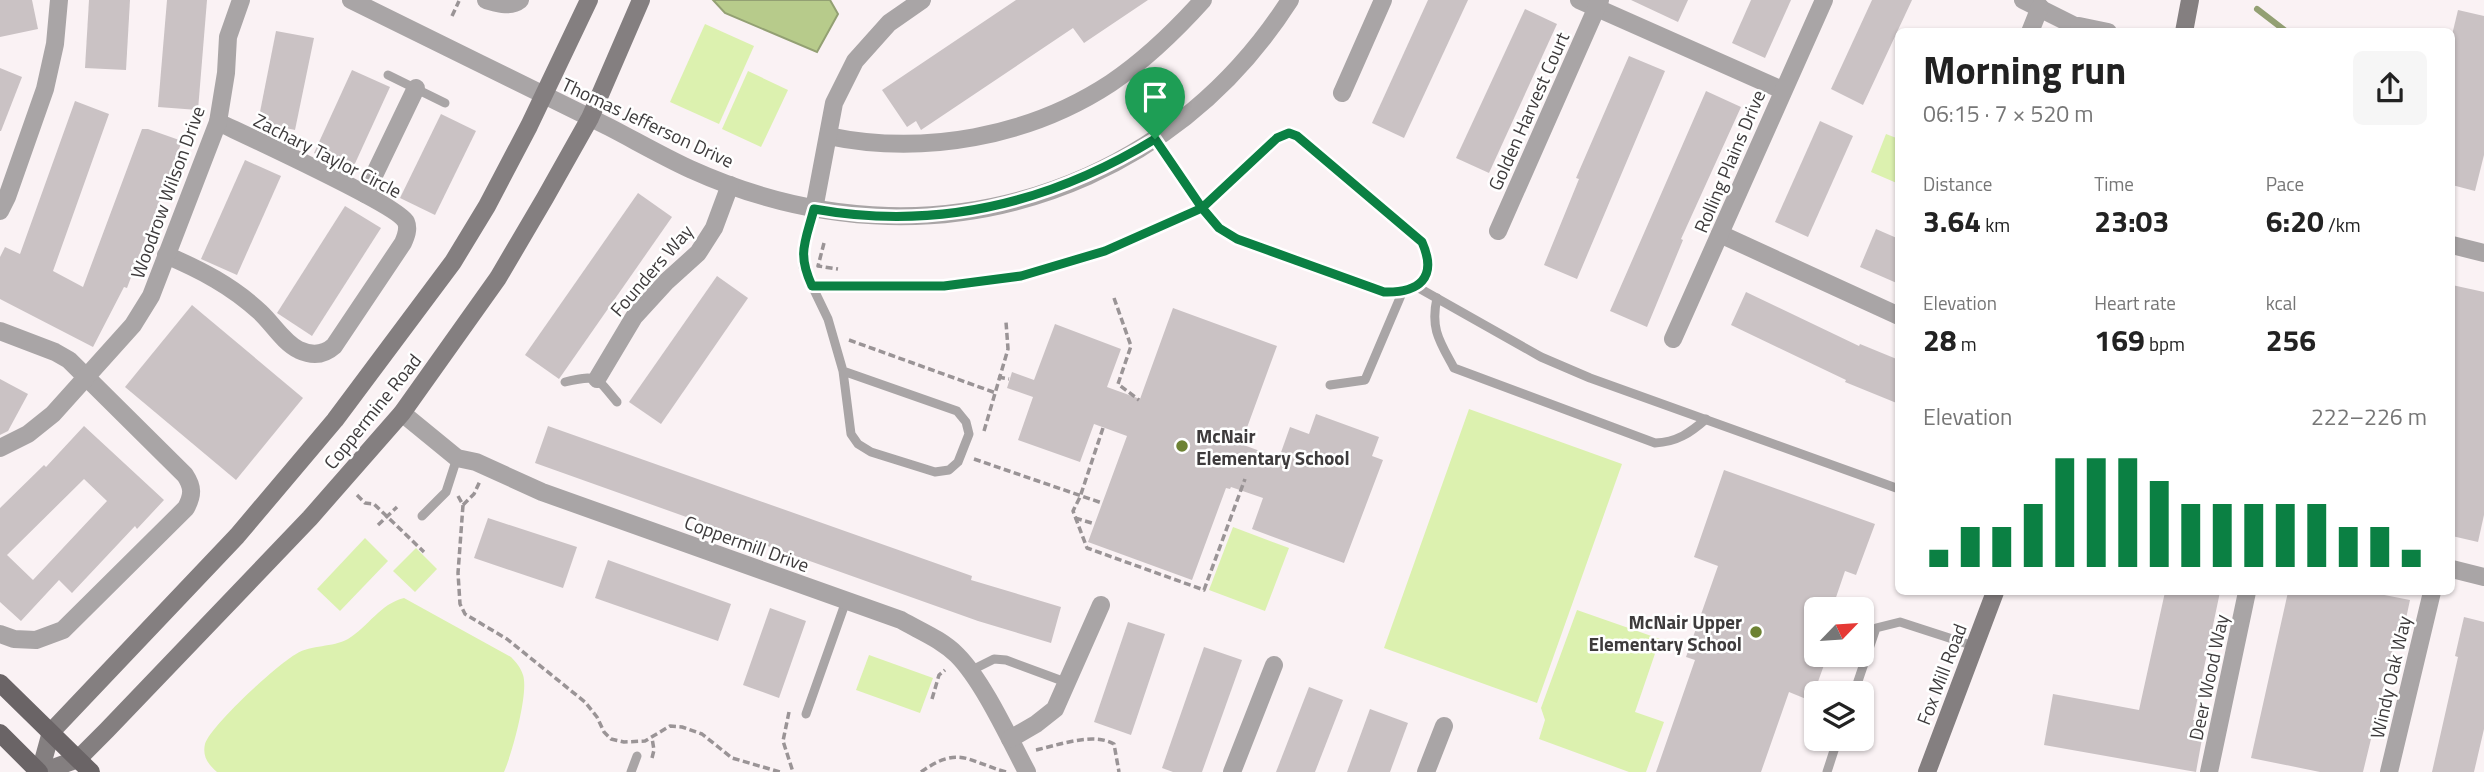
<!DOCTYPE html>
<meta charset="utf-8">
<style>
:root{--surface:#fff;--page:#f6f6f6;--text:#222;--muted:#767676;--accent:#0b8043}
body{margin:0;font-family:"Titillium Web",sans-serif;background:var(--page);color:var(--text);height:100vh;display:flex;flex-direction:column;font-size:26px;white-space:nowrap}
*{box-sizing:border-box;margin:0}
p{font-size:23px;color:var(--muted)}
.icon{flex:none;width:38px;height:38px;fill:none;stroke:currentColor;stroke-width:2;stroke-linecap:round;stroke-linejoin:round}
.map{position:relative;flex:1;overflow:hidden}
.sheet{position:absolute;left:1895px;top:28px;width:560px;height:567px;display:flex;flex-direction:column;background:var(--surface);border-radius:10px;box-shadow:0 2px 5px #0004}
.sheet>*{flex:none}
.needle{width:46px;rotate:65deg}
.buttons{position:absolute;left:1804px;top:597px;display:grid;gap:14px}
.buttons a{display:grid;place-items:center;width:70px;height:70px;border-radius:10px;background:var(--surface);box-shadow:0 2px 5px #0004;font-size:35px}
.pin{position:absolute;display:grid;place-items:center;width:60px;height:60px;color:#fff;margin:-72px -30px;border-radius:50% 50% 50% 0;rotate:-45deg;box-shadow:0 0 7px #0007}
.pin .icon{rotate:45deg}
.round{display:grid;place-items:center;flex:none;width:74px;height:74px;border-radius:10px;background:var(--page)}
.headline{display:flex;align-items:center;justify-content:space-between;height:119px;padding:0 28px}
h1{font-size:38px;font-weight:700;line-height:52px}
.figures{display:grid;grid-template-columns:repeat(3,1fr);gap:10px;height:119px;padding:7px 28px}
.figures div{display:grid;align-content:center}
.figures b{font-size:30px;font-weight:700}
.figures small{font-size:19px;font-weight:400}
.figures p{font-size:19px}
.chart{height:196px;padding:14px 28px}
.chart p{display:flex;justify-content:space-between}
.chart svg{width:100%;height:126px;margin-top:7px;stroke:var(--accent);stroke-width:6}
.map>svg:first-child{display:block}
.green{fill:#dcf1af}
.water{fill:#b7cb8b;stroke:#93a073;stroke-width:2}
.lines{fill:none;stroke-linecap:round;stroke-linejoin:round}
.stream{stroke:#93a073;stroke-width:6}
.building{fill:#cac2c4;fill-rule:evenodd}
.path{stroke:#9a9496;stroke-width:3.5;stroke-dasharray:7 3.5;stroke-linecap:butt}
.lane{stroke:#a9a5a6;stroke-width:9}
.street{stroke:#a9a5a6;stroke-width:18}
.secondary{stroke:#847f80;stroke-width:18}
.primary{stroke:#6a6466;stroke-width:18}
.route-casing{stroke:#fff;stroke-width:14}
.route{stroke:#0b8043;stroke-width:9}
.poi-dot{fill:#6d8233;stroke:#fff;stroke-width:2.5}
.labels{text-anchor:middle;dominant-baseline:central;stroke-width:5;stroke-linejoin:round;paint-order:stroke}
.street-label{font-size:19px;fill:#3e3b3c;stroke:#fff}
.poi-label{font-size:19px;font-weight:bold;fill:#3e3b3c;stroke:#fff;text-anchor:start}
</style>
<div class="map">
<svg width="2484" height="772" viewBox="0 0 2484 772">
<rect width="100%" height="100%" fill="#faf2f4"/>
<g class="green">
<polygon points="705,24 754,46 719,124 670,102"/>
<polygon points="748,71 788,90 761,147 722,129"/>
<polygon points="1886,134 1899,139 1899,184 1871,172"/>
<polygon points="1469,409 1622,464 1537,703 1384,648"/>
<polygon points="1233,527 1289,548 1265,611 1209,590"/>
<polygon points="365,538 388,561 340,611 317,589"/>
<polygon points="416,548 437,569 415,592 393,571"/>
<path d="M404 598 511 657C516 662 521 668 523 675 529 692 512 754 504 772H217C209 765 202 757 205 744 211 725 278 664 296 654 312 644 332 648 348 639 369 626 380 604 404 598Z"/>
<polygon points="1577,610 1660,639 1635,712 1664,722 1646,772 1629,772 1539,739 1545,720 1541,708"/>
<polygon points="869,655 933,678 920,713 856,690"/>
</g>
<polygon class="water" points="713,0 830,0 838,14 817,52 725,13"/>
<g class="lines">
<polyline class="stream" points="2257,9 2287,32"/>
</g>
<g class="building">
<polygon points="0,0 32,0 38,29 0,37"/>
<polygon points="89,0 130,0 126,70 85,68"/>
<polygon points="167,0 207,0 198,110 158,107"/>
<polygon points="1016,0 1148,0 1084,43 1073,28 921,130 916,121 907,127 882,90"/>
<polygon points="1428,0 1468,0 1404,138 1372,123"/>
<polygon points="1631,0 1688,0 1678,22"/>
<polygon points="1751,0 1791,0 1765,58 1732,43"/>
<polygon points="1872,0 1912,0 1863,105 1831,89"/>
<polygon points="1525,9 1557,24 1489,173 1456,158"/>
<polygon points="2458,10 2484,16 2484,155 2475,191 2452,185 2452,35"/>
<polygon points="276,31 314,38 295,130 258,122"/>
<polygon points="1629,56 1665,71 1577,279 1544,265 1579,179 1576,178"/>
<polygon points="0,68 22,77 1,131 0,131"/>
<polygon points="352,70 390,87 352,170 314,153"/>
<polygon points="1706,91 1741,107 1681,239 1683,240 1647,327 1610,311"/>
<polygon points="75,101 109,114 53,271 83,287 142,129 148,129 182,141 127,288 124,287 93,347 0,299 0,257 5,247 20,254"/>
<polygon points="441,114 476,131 435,215 400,198"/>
<polygon points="1820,121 1853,136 1808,237 1775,222"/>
<polygon points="245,160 281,176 237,275 201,259"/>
<polygon points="638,193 672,217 559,379 525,355"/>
<polygon points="345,206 381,228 312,336 277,313"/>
<polygon points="1876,229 1899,239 1899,284 1860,267"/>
<polygon points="717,276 748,298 661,424 629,402"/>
<polygon points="2452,285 2484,292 2484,515 2478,542 2452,536"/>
<polygon points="1746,292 1859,346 1860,344 1899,360 1899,404 1845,382 1846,380 1731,325"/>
<polygon points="192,305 303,398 236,480 125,387"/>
<polygon points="1173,308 1277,346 1241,444 1279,458 1290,427 1309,434 1316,414 1379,437 1372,456 1383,460 1344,563 1252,529 1263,498 1231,487 1230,489 1226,488 1192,580 1088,542 1127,436 1094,424 1080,462 1018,440 1033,397 1007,388 1012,372 1034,380 1055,324 1121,349 1107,387 1140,399"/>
<polygon points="0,379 28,394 8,431 0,435"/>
<path d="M84 426 164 500 137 529 135 526 72 593 59 580 21 621 0 602V508L44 465 46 467ZM84 479 107 501 33 580 7 555Z"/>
<polygon points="548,426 972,576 971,580 1061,607 1051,643 978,621 535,463"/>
<polygon points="1724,470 1875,524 1856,575 1845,571 1832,609 1816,609 1816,654 1828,654 1811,701 1789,692 1761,772 1656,772 1695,660 1686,657 1718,566 1694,557"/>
<polygon points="488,518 577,547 563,588 474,558"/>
<polygon points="608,560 731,604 718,641 595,598"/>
<polygon points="2165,592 2220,592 2193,720 2205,722 2196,772 2044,745 2053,694 2139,710"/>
<polygon points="2288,592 2369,592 2410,600 2401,642 2395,640 2363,772 2320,772 2251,758"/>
<polygon points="770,608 806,621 779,698 743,685"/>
<polygon points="2464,617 2484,622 2484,729 2474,772 2432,772 2458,657 2455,656"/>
<polygon points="1128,622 1165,634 1131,735 1094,722"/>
<polygon points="1204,647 1242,660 1202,772 1173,772 1162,768"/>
<polygon points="1309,687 1343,700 1315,772 1276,772"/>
<polygon points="1370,709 1408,723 1390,772 1347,772"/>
</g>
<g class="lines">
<g class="path">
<polyline points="452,16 459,1"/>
<polyline points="824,243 818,266 838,269"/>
<polyline points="1114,298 1131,346 1118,384 1139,400"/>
<polyline points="849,340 996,393"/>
<polyline points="998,377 1009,379"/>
<polyline points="1103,428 1080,497 1073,511 1087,548 1204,590 1245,479"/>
<polyline points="984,431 1008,349 1006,322"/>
<polyline points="974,459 1102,503"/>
<polyline points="357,495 365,503 374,504 424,552"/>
<polyline points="458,496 463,505 458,573 460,604 465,614 507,639 585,702 597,717 604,732 611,739 624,742 645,741 670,726 682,727 702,734 732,758 780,772"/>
<polyline points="463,505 474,494 480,481"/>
<polyline points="1075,518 1095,524"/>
<polyline points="378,525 397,507"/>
<polyline points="932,699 939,675 945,670"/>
<polyline points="789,712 783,741 793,772"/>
<path d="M1036 750C1059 745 1093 732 1114 744L1119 772"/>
<polyline points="652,758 654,750 652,738"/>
<path d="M921 772C959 745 967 761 1006 772"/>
</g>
<g class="lane">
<polyline points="388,75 445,103"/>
<polyline points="814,209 803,252 803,267 828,319 843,371 851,434 858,444 871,452 935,472 949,470 958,462 969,434 966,422 957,411 843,371"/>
<path d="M812 286H944L1021 277 1105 251 1202 208 1277 138 1289 133 1297 136 1422 242C1438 278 1419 294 1384 292L1237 239 1219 228 1202 208 1155 140"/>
<polyline points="1417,287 1541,357 1590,378 1899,489"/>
<path d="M1437 298C1430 329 1440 342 1454 368L1655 443C1677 442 1690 433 1706 419"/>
<path d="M565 382C598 374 596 377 617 402"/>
<polyline points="1330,385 1365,380 1402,293"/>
<polyline points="422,516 446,492 457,458"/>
<polyline points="970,671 994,659 1006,660 1068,683"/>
<polyline points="1854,693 1876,628 1900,622 1974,646"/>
<polyline points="806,714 846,601"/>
<polyline points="631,772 637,756"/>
<polyline points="1827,772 1838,738"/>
</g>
<g class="street">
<path d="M351 0C437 42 523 85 609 127 636 141 662 156 690 169 818 227 958 234 1088 176 1172 138 1240 78 1290 0"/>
<path d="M486 0C497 3 510 8 520 0"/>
<polyline points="1579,0 1782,90"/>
<polyline points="2023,0 2087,32"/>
<polyline points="2079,26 2108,32"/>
<polyline points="2030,32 2040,7"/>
<polyline points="1342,93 1383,0"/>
<path d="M828 136C923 156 1029 137 1111 83 1145 60 1176 30 1203 0"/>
<polyline points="365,194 416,88"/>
<polyline points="814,209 834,103 855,61 889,23 922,0"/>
<polyline points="0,211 7,197 45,89 55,44 59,0"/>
<polyline points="1498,231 1600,0"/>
<polyline points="1720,234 1899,316"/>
<polyline points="2452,245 2484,253"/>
<path d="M166 255C201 270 232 286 260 312 273 324 283 342 299 350 312 356 324 355 334 346L403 243C406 236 409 229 406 222 398 205 245 135 218 122"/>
<path d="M0 331 55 352 69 360 185 475C193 487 193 495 186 508L63 630 36 640 14 639 0 634"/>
<polyline points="1673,339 1824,0"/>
<polyline points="597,379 634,317 667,281 698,253 714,228 730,185"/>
<path d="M402 413 457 458 476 462 542 492 901 620C920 631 941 639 957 655 983 681 1009 738 1027 772"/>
<polyline points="0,448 28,434 53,414 133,325 151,296 218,122 226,73 228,37 241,0"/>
<polyline points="2452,569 2484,577"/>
<polyline points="1010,739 1036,724 1055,709 1101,605"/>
<polyline points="1232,772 1274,665"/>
<polyline points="1426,772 1444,726"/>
<polyline points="2209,772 2247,592"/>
<polyline points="2389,772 2432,592"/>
</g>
<g class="secondary">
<polyline points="2184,32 2190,0"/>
<polyline points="40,772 51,732 237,536 335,420 453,262 487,206 529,126 589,0"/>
<polyline points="42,772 78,759 107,730 310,518 402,413 498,278 545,198 590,118 641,0"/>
<polyline points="1927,772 1995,592"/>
</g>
<g class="primary">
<polyline points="0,683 91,772"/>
<polyline points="0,733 39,772"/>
</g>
</g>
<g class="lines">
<g class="route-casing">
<path id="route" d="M1155 139C1049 204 937 231 814 209 805 243 797 253 812 286H944L1021 276 1105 251 1202 208 1277 138 1289 133 1297 136 1422 242C1438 278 1419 293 1384 292L1237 239 1219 228 1202 208 1155 139"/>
</g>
<use href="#route" class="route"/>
</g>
<g class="poi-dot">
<circle cx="1182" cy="446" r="7"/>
<circle cx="1756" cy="632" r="7"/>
</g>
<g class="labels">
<g class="street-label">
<text transform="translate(1528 111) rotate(-66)">Golden Harvest Court</text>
<text transform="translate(648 122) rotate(25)">Thomas Jefferson Drive</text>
<text transform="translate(328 155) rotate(27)">Zachary Taylor Circle</text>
<text transform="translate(1729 161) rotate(-67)">Rolling Plains Drive</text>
<text transform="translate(167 192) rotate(-70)">Woodrow Wilson Drive</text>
<text transform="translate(651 270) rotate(-49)">Founders Way</text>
<text transform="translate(372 411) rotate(-51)">Coppermine Road</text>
<text transform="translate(747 543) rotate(20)">Coppermill Drive</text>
<text transform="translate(1941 674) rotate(-69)">Fox Mill Road</text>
<text transform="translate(2208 677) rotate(-78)">Deer Wood Way</text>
<text transform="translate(2390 677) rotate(-77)">Windy Oak Way</text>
</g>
<g class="poi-label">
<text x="1196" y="435">McNair<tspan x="1196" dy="22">Elementary School</tspan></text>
<text x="1742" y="621" text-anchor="end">McNair Upper<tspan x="1742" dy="22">Elementary School</tspan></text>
</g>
</g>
</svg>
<div class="buttons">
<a><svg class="needle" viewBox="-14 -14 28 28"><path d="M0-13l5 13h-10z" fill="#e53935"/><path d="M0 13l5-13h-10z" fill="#767676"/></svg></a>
<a><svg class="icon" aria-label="layers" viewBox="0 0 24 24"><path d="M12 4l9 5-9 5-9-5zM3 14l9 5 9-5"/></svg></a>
</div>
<div class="pin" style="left:1155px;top:139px;background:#1e9e55"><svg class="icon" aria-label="arrive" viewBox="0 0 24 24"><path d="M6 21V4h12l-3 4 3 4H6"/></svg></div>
<section class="sheet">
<div class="headline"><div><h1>Morning run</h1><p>06:15 · 7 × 520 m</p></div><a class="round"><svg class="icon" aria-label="share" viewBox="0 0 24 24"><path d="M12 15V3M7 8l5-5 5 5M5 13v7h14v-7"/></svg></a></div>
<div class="figures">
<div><p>Distance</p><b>3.64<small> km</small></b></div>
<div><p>Time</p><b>23:03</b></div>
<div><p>Pace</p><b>6:20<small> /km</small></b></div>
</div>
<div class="figures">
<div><p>Elevation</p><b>28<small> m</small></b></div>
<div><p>Heart rate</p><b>169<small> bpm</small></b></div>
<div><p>kcal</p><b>256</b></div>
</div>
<div class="chart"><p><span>Elevation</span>222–226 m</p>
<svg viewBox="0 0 160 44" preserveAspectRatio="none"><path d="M5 44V38M15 44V30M25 44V30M35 44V22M45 44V6M55 44V6M65 44V6M75 44V14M85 44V22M95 44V22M105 44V22M115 44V22M125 44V22M135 44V30M145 44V30M155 44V38"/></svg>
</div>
</section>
</div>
